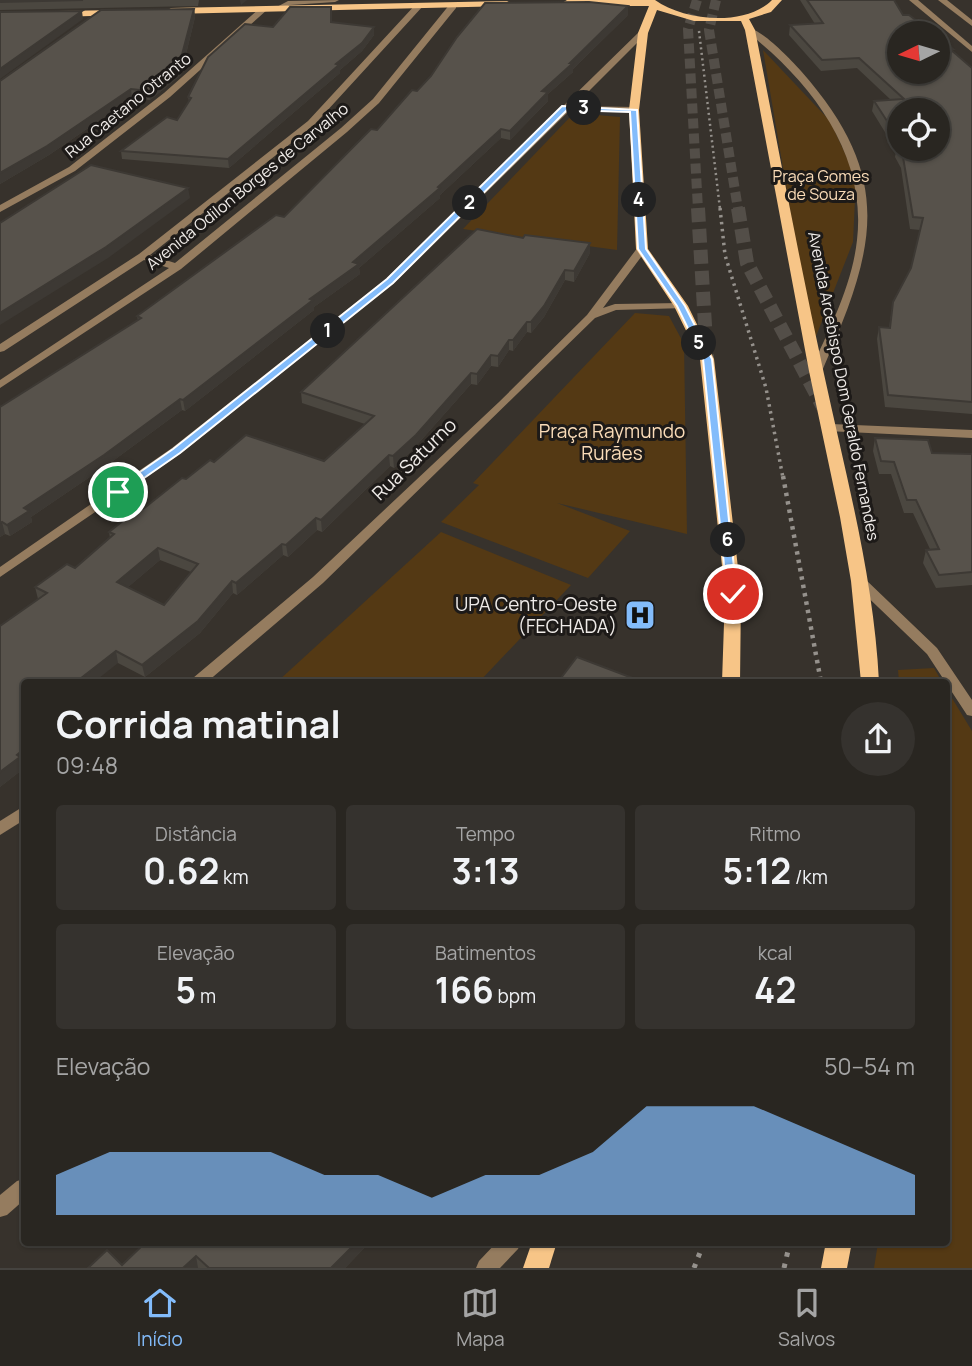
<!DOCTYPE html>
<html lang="pt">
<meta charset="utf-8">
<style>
:root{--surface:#292621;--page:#35322e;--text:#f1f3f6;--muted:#a5a5a5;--line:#45433f;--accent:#83bcfb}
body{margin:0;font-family:Manrope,sans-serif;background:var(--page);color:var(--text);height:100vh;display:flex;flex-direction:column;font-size:26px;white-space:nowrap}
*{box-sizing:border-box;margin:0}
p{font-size:23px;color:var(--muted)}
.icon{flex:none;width:38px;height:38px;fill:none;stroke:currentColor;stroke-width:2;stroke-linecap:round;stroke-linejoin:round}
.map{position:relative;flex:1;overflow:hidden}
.details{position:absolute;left:21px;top:679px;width:929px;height:567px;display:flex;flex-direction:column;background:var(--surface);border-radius:7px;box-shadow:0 2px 5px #0004,0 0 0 2px var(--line)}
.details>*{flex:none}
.needle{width:46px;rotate:265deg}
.fabs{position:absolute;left:887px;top:21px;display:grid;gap:14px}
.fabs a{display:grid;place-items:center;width:63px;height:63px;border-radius:50%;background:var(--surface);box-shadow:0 2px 5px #0004,0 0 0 2px var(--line);font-size:35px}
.pin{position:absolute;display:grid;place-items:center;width:60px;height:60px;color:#fff;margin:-30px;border:4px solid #fff;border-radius:50%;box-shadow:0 2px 7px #0007}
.km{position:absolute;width:35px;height:35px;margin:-18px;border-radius:50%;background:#222;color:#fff;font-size:19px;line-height:35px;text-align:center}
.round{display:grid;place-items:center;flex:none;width:74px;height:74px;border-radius:37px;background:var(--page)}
.headline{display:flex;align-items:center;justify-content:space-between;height:119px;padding:0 35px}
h1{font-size:38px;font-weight:700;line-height:52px}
.figures{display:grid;grid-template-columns:repeat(3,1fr);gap:10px;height:119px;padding:7px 35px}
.figures div{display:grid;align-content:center;border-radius:7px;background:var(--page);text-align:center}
.figures b{font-size:35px;font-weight:700}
.figures small{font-size:19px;font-weight:400}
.figures p{font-size:19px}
.chart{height:196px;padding:14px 35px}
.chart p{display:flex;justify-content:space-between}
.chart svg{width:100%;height:126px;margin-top:7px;fill:var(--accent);opacity:.7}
.dock{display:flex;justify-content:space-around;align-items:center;height:98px;border-top:2px solid var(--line);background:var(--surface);font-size:19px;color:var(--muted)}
.dock a{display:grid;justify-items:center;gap:4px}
.dock .selected{color:var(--accent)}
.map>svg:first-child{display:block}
.green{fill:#543914}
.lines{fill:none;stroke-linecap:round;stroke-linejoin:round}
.primary-tunnel-far1{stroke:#534e48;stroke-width:10;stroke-dasharray:10 5;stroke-linecap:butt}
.primary-tunnel{stroke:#534e48;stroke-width:14;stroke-dasharray:14 7;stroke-linecap:butt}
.path-far3{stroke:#95918c;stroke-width:2.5;stroke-dasharray:2 3.5;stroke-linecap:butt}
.path-far2{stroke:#95918c;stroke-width:3.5;stroke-dasharray:2.5 4.5;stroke-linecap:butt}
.path-far1{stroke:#95918c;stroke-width:4.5;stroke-dasharray:3.5 5;stroke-linecap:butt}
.path{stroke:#95918c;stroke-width:5;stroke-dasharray:4.5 7;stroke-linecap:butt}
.minor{fill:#957c5f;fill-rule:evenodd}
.tertiary{fill:#957c5f;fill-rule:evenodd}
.primary{fill:#f7c587;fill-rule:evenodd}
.wall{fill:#4b4740;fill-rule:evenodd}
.shaded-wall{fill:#3d3934}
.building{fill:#57524b;stroke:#3d3934;stroke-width:2;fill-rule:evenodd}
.route{fill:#83bcfb;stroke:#fff;stroke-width:2}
.labels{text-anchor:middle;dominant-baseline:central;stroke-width:6;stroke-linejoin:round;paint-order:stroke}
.far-street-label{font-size:16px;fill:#efebe8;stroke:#1d1a18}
.far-park-label{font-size:16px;fill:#fadcb8;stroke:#1d1a18}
.park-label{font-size:19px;fill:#fadcb8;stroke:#1d1a18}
.street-label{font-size:19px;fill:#efebe8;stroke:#1d1a18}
.poi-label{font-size:19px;fill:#efebe8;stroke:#1d1a18;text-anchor:end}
</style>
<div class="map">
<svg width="972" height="1268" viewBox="0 0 972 1268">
<rect width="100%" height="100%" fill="#37322c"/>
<g class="green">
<polygon points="763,50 830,121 856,177 853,242 813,344"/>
<polygon points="574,113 620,117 617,250 463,229"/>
<polygon points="635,313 669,316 684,344 687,534 557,503 630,531 588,578 441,522 479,485 473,483"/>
<polygon points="441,532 571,585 479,682 277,682"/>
<polygon points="934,668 942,682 899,682 898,670"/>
<polygon points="947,690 972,731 972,1268 874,1268 878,1243 947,1242"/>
</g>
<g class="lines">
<g class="primary-tunnel-far1">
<polyline points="697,0 688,29 698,209"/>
<polyline points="716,0 709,30 738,209"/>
</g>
<g class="primary-tunnel">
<polyline points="698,208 707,359"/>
<polyline points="738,208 747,263 823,407"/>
</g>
<polyline class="path-far3" points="699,31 720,209"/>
<polyline class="path-far2" points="720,208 725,255 766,388 783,478"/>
<polyline class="path-far1" points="783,476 821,682"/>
<g class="path">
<polyline points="694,1268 704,1242"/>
<polyline points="784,1268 790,1242"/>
</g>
<g class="minor">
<polygon points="339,0 335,2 290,5 277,11 273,9 288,1"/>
<polygon points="261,7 268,9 170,97 75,171 0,212 0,205 69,167 164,93"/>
<path d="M747 28C761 28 791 60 801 71 897 180 875 249 822 371L816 374 810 371C829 330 852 286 857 240 867 154 811 82 747 32Z"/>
<polygon points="640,31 647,33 574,106 634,107 637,108 637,112 569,111 394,283 180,454 0,577 0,567 172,448 386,279"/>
<polygon points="642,246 647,249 603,308 615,304 681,303 686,306 685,308 616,310 595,318 323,583 207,682 191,682 193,678 313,577 499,402 587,315 638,247"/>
<polygon points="831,424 972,430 972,438 827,431 827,425"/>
<polygon points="859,577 864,578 937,648 972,700 972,716 967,715 927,654 854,584 852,581"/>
<polygon points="24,806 24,820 0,835 0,821"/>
<polygon points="24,1179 24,1200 7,1215 0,1217 0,1195 17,1181"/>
<polygon points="497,1242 521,1242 518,1249 500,1268 476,1268 479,1261"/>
</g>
<g class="tertiary">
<polygon points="909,0 918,0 972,46 972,52"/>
<polygon points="938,0 947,0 972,20 972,26"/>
<polygon points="416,4 423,6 314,125 150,255 175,263 341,128 373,99 450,4 456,4 456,8 379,103 347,132 181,269 0,388 0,380 169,268 144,260 4,351 0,352 0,344 139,254 308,121"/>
</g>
<g class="primary">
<path d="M655 0C684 21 745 27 772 0H782L771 12 749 19 755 30C778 145 799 260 824 374 846 476 874 578 879 682H861L851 581 840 517 809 371 745 30 741 21H694L657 10 648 33 639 110 648 249 688 306 714 359 741 594 740 682H722L725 594 700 359 674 306 636 249 629 110 638 33 649 6H567L562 3 567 0Z"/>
<polygon points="507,1 512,4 510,6 171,14 166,11 171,8"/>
<polygon points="119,10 122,11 122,15 59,17 54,14 59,11"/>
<polygon points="532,1242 557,1242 549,1268 523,1268"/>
<polygon points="826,1242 852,1242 847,1268 821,1268"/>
</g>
</g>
<g class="wall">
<polygon points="0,0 199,0 198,6 0,10"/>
<path d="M800 0H894L903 15 953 49V51L972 68V414L885 407 877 339 879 327 889 328 893 302 911 268 920 230 910 229 901 168 895 157 896 150 872 111 874 101 891 100 857 68 821 71 789 35 790 25 815 24ZM900 110 938 149H900Z"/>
<polygon points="194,9 195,17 181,75 150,100 132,98 49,155 0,184 0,81"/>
<polygon points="628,15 573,69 573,72 548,94 548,101 510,140 501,138 440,195 440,198 359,268 360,274 314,307 314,310 185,411 182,410 106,466 31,517 32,522 10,536 5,534 0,537 0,407 138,320 137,316 284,217 377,130 417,91"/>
<polygon points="332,22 374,35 362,51 340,70 340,73 229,168 122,159 121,151 177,120 189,101 188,97"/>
<path d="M590 253 574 282 565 280 544 317 531 333 527 332 513 351 509 350 498 367 491 366 477 385 471 384 416 446 394 468 390 466 322 532 317 530 288 557 283 555 237 595 233 593 200 633 145 677 118 663 24 682 22 765 23 769 0 787 38 599 35 587 75 568 110 538 109 532 186 479 214 462 324 461 365 424 302 403 301 392ZM160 560 191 572 164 605 128 587Z"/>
<polygon points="875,438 932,453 972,454 972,585 936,588 923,563 926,550 930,549 913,513 904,513 891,474 879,474 873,451"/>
<polygon points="146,1242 370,1242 345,1268 200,1268 122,1265"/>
</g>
<g class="shaded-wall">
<polygon points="240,0 247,0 241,5"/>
<polygon points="628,6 628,15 573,69 573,72 548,94 548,101 510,140 510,131 542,91"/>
<polygon points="194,9 195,17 181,75 150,100 149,91"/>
<polygon points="82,11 83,19 0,79 0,69"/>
<polygon points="374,27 374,35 362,51 340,70 340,73 229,168 228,159 336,64"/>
<polygon points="131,89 132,98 49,155 0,184 0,173"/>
<polygon points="501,129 501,138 440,195 440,198 359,268 360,274 314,307 314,310 185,411 183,400 310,299 353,262 438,187"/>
<polygon points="188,188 190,198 108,258 0,325 0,313"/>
<polygon points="590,243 590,253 574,282 574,271"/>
<polygon points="565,270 565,280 544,317 531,333 531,322"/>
<polygon points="527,322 527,332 513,351 513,340"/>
<polygon points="509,340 509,350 498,367 498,356"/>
<polygon points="491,355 491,366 477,385 477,374"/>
<polygon points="471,373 471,384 416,446 394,468 393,456"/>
<polygon points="180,399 182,410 106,466 31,517 32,522 10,536 7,525 24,508"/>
<polygon points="389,455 390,466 322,532 321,520"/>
<polygon points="316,518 317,530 288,557 286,545"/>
<polygon points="2,522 5,534 0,537 0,523"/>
<polygon points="282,544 283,555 237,595 236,583"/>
<polygon points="158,548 160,560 120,594 117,582"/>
<polygon points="232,581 233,593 200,633 145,677 142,665"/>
<polygon points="116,651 118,663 94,682 76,682"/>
<polygon points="24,749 24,763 22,765 23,769 0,787 0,772 17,755"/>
<polygon points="357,1242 370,1242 345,1268 331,1268"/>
<polygon points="196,1256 198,1268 183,1268"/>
</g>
<g class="building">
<polygon points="0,0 83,0 0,2"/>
<polygon points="807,0 894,0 903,15 909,15 933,33 900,33 900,72 938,72 938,37 953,49 950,49 972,68 972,402 888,395 879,327 890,328 893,302 911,268 923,218 913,217 903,157 897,146 900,146 900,149 938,149 938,110 900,110 900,141 874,101 904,99 859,58 822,60 790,25 823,23"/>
<polygon points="589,2 628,6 570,63 573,63 542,91 548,92 510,131 501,129 438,187 440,188 353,262 359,264 310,299 313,300 183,400 180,399 104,455 24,508 29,511 7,525 2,522 0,523 0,407 141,318 137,316 276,215 284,217 371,129 377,130 412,90 417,91 431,76 457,37 485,3"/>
<polygon points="290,7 331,7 331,22 374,27 362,43 336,64 339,65 228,159 121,151 167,117 177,120 191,98 188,97 208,57 245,24 273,27"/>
<polygon points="194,9 179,66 149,91 131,89 47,146 0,173 0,81 101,10"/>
<polygon points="82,11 0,69 0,12"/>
<polygon points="91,165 188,188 106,247 0,313 0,223"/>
<path d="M477 229 523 238 525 235 590 243 574 271 565 270 544 306 531 322H527L513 340H509L498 356 491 355 477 374 471 373 416 435 393 456 389 455 321 520 316 518 286 545 282 544 236 583 232 581 198 621 142 665 116 651 76 682H24V749L17 755 20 757 0 772V626L47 593 35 587 67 564 75 568 114 534 109 532 139 508 143 509 182 478 186 479 210 460 214 462 246 435 324 461 374 416 301 392ZM158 548 198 564 164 605 117 582Z"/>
<polygon points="875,438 928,440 932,453 972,454 972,572 939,575 926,550 939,549 916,500 907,500 894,462 881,461"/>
<polygon points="577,657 643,682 558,682"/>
<polygon points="146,1242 357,1242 331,1268 209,1268 196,1256 183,1268 88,1268 107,1250 122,1265"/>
</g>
<polygon class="route" points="562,106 637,110 646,249 685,306 712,359 737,596 727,594 703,359 677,306 638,249 630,112 567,110 393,283 180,453 121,494 114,494 114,490 173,449 387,279"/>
<defs>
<g id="hospital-square" transform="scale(1.575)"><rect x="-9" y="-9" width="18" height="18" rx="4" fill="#83bcfb" stroke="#1d1a18"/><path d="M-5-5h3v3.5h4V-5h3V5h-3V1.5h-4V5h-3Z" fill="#111"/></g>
</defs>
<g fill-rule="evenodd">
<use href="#hospital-square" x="640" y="615"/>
</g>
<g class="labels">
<g class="far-street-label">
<text transform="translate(128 105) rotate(-39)">Rua Caetano Otranto</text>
<text transform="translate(247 186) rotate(-39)">Avenida Odilon Borges de Carvalho</text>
<text transform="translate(844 386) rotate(79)">Avenida Arcebispo Dom Geraldo Fernandes</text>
</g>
<g class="far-park-label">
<text x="821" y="176">Praça Gomes<tspan x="821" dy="18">de Souza</tspan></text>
</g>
<g class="park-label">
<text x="612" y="431">Praça Raymundo<tspan x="612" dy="22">Rurães</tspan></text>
</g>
<g class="street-label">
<text transform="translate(414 459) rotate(-44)">Rua Saturno</text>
</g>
<g class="poi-label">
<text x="617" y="604">UPA Centro-Oeste<tspan x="617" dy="22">(FECHADA)</tspan></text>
</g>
</g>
</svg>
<div class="fabs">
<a><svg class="needle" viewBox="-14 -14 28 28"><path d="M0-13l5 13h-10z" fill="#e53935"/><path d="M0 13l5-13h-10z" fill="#a5a5a5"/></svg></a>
<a><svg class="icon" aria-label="locate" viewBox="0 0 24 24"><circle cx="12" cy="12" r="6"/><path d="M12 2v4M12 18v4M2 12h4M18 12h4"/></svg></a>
</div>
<div class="pin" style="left:118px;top:492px;background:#1e9e55"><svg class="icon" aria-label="arrive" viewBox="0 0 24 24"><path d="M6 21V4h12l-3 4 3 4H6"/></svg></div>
<div class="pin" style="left:733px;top:594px;background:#d93025"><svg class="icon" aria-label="check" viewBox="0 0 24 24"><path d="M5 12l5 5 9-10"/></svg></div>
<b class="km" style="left:328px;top:331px">1</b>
<b class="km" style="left:470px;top:203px">2</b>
<b class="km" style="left:584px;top:108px">3</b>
<b class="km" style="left:639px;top:200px">4</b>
<b class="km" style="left:699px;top:343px">5</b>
<b class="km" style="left:728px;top:540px">6</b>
<section class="details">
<div class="headline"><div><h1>Corrida matinal</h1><p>09:48</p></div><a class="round"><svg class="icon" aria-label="share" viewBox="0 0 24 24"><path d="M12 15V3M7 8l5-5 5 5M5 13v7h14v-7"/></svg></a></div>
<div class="figures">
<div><p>Distância</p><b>0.62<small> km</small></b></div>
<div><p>Tempo</p><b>3:13</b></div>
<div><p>Ritmo</p><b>5:12<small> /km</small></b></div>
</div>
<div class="figures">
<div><p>Elevação</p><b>5<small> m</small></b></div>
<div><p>Batimentos</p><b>166<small> bpm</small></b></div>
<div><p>kcal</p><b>42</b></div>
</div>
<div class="chart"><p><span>Elevação</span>50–54 m</p>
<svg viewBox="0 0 160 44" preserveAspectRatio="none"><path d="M0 44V30L10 22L20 22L30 22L40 22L50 30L60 30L70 38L80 30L90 30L100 22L110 6L120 6L130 6L140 14L150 22L160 30V44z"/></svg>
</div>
</section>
</div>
<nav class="dock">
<a class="selected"><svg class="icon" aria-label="home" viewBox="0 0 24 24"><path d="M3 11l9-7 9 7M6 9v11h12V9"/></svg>Início</a>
<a><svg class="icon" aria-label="map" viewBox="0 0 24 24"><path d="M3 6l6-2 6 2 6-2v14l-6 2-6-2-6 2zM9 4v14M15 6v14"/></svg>Mapa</a>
<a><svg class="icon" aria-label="saved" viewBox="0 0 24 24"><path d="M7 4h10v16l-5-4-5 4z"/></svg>Salvos</a>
</nav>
